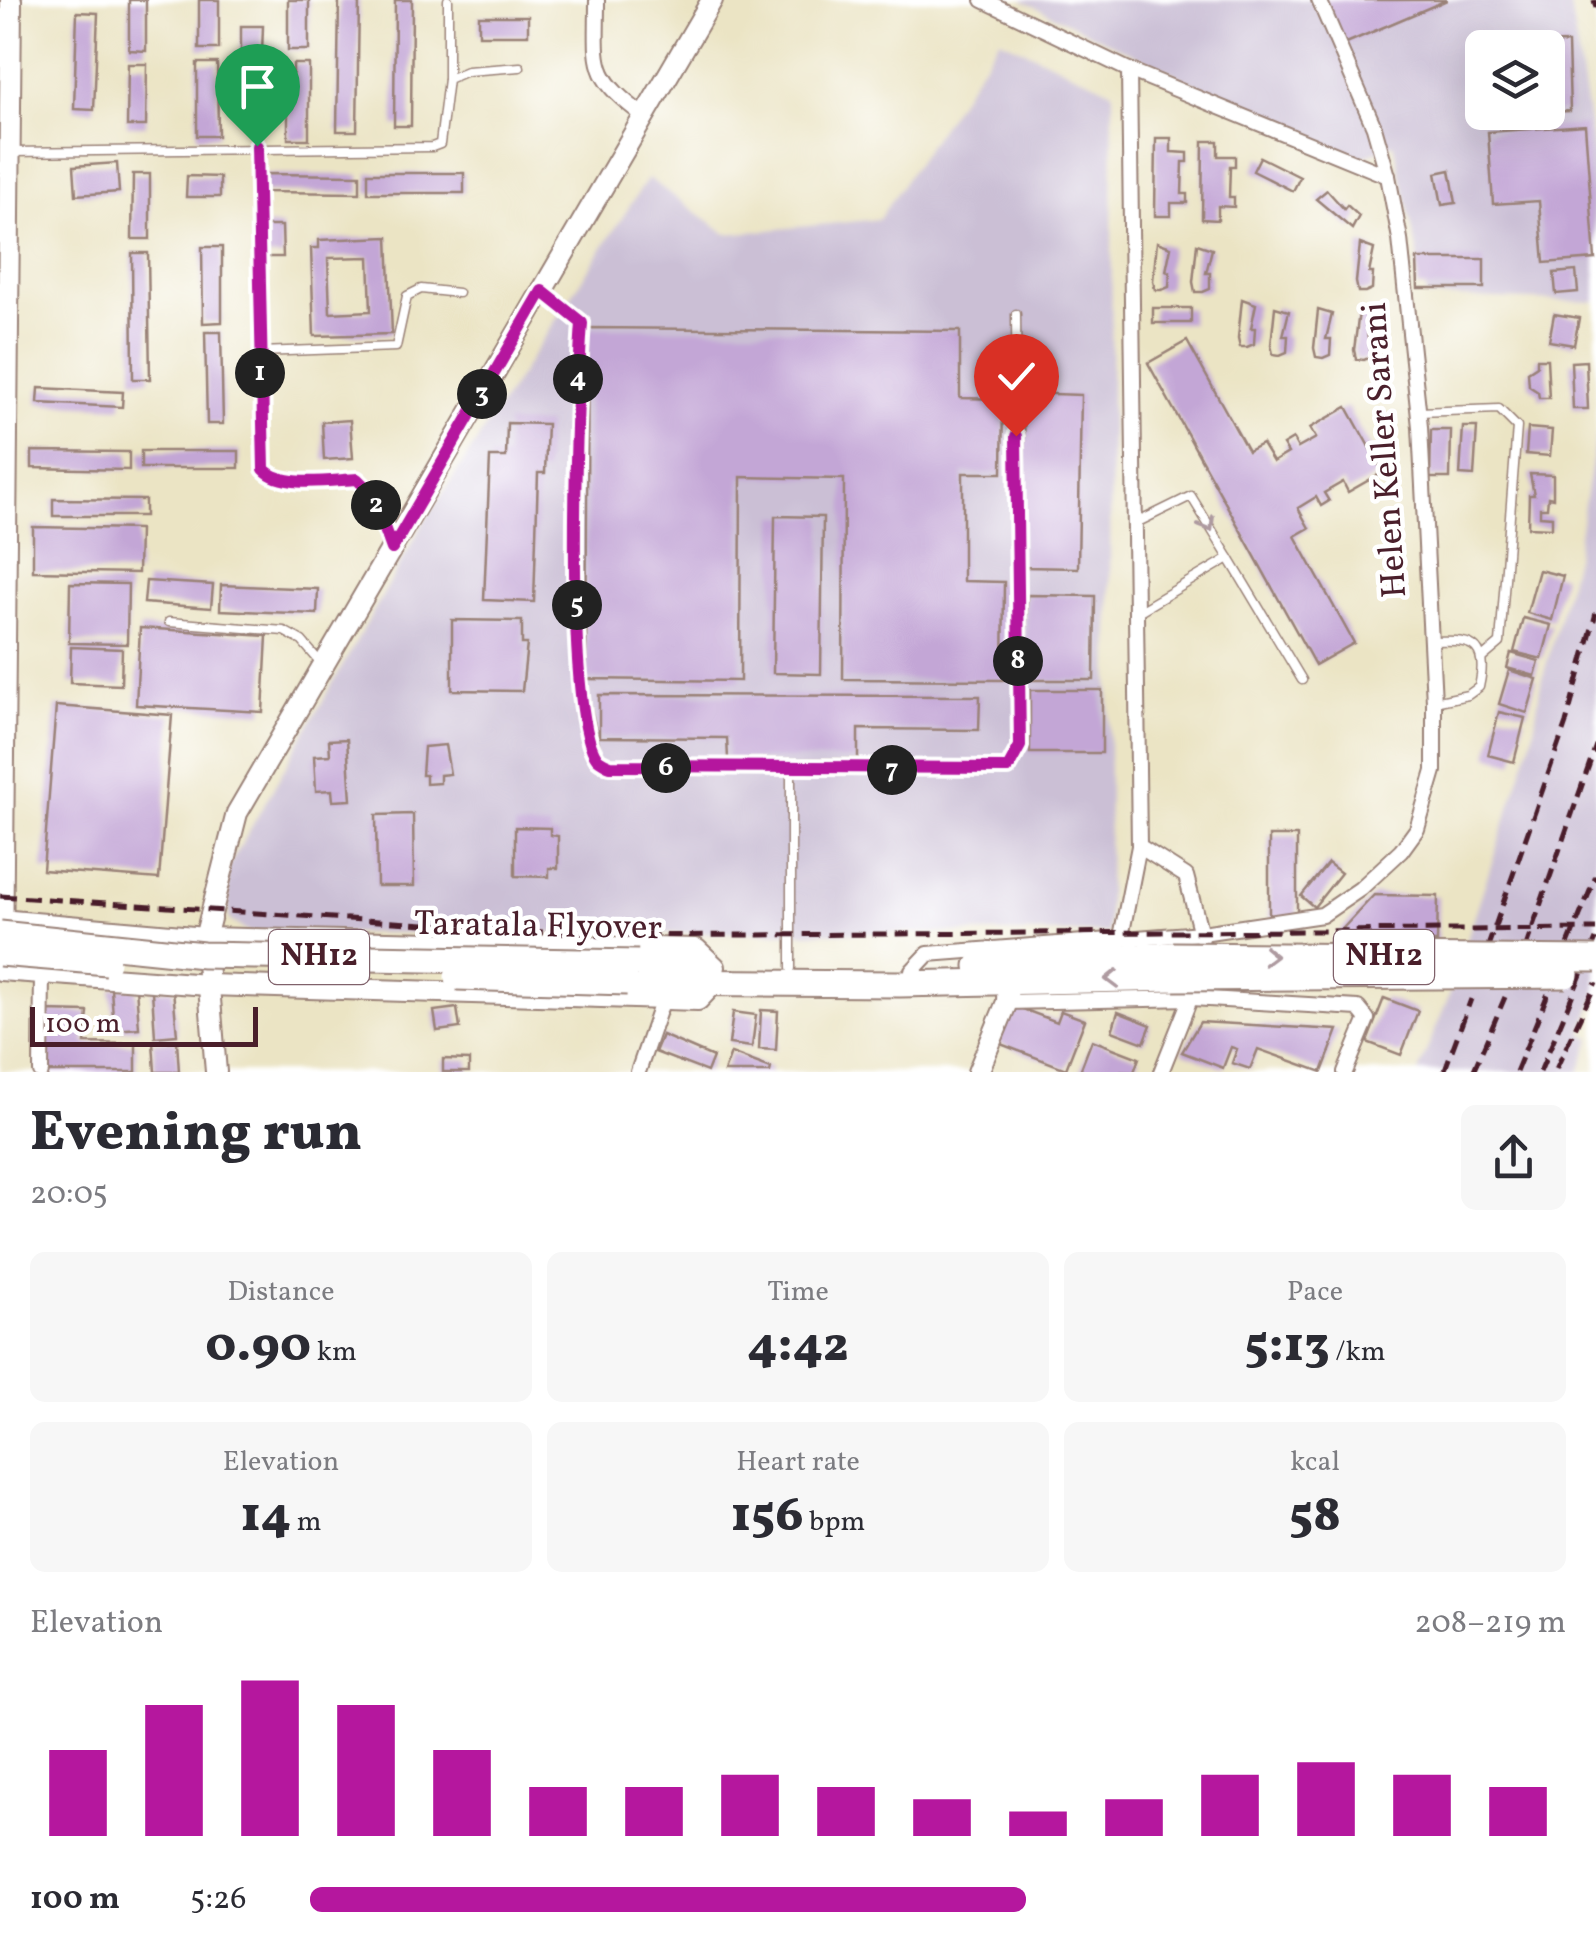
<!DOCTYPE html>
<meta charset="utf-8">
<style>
:root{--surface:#fff;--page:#f7f7f7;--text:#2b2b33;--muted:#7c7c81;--accent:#b5179e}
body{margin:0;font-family:Vollkorn,serif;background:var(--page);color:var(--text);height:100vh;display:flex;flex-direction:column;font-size:38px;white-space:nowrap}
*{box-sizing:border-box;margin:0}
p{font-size:32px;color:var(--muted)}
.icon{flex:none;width:55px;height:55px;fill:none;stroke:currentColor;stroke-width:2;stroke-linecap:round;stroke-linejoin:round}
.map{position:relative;height:1072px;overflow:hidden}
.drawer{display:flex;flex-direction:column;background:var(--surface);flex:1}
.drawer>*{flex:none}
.tools{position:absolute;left:1465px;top:30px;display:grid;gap:20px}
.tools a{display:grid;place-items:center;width:100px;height:100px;border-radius:15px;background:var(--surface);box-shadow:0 10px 40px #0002;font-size:50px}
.scale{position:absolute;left:30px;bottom:25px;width:228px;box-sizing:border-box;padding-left:10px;border:5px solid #4a1f2b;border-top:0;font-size:28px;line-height:35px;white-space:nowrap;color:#4a1f2b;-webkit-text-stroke:8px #fff;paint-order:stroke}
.pin{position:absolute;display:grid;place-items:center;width:85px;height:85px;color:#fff;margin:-102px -42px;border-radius:50% 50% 50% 0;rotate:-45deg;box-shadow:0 0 10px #0007}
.pin .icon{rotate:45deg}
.km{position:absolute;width:50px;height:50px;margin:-25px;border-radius:50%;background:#222;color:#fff;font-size:28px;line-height:50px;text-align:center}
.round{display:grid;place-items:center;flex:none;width:105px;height:105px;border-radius:15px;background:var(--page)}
.summary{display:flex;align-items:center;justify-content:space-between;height:170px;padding:0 30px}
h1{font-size:55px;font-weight:800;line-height:75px}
.metrics{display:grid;grid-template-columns:repeat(3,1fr);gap:15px;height:170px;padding:10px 30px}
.metrics div{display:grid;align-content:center;border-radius:15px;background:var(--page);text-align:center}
.metrics b{font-size:50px;font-weight:800}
.metrics small{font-size:28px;font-weight:400}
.metrics p{font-size:28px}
.chart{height:280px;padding:20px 30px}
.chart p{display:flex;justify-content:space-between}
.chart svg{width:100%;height:180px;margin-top:10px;stroke:var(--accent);stroke-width:6}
ul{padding:0 30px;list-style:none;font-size:32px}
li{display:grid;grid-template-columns:160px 120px 1fr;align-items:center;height:75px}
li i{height:25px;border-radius:12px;background:var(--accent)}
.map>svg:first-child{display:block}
.industrial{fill:#cbbfd5;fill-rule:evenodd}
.building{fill:#c3a6d6;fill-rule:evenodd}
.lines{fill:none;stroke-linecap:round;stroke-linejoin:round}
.lane-casing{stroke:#9a8278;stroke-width:11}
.street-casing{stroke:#9a8278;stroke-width:18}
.secondary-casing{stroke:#9a8278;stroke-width:24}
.highway-casing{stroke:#9a8278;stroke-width:29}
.lane{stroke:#fff;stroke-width:8}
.street{stroke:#fff;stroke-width:14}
.secondary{stroke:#fff;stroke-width:20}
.highway{stroke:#fff;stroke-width:25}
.rail{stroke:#4a1f2b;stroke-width:5;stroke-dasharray:15 8;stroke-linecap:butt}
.highway-bridge-casing{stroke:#9a8278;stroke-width:29;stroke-linecap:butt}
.highway-bridge{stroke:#fff;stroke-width:25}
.oneway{stroke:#ae9aa0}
.route-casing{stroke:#fff;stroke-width:20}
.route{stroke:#b5179e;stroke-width:12}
.labels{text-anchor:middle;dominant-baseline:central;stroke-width:9;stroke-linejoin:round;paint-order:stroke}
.shield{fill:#fff;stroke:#80626b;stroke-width:2.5}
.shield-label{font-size:32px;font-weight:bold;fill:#4a1f2b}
.street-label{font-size:35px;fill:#4a1f2b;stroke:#fff}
</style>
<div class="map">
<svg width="1596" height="1072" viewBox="0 0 1596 1072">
<rect width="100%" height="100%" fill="#fff"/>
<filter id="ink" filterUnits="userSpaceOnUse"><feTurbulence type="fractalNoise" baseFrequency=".01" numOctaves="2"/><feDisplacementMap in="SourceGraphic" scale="20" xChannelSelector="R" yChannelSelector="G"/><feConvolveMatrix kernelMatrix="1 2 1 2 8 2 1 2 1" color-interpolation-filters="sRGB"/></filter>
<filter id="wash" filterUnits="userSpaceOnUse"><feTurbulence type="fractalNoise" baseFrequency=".0048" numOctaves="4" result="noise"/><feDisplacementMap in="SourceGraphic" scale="40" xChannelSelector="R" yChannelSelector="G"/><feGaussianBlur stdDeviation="2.25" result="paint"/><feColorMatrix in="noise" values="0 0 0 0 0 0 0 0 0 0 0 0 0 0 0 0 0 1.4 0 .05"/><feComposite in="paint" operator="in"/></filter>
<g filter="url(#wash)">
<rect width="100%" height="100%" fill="#ebe4c4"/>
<g class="industrial">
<path d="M1021 0H1569L1596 164V302L1427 297 1394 143 1355 161ZM1482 48H1548V112H1482Z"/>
<polygon points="1000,39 1113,91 1108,933 250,933 229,920 227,870 423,524 648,178 727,234 879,219"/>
<polygon points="1596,433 1596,995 1582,1033 1592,1038 1579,1072 1418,1072 1447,1001 1533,736 1540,688 1575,558"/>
</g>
<g id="blocks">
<g class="building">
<polygon points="129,0 146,0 146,51 129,50"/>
<rect x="199" y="0" width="20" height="49"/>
<rect x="288" y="0" width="21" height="50"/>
<polygon points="339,0 359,0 357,131 337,131"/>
<polygon points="395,0 412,0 411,126 394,126"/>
<polygon points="1325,0 1447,0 1344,44"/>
<polygon points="77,12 98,13 94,110 74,109"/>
<rect x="479" y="16" width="49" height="19"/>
<polygon points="241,26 263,26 262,53 241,53"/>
<polygon points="1568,43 1570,111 1548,112 1548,48 1527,44"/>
<polygon points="197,63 217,63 218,136 197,136"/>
<polygon points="128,64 147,64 146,126 127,126"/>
<polygon points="293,64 309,64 309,139 288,139 288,107 292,107 288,74 293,74"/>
<polygon points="1585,125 1595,259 1544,263 1539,201 1493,204 1488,132"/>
<polygon points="1156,138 1171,138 1171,152 1188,153 1188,162 1183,162 1182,194 1187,194 1187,203 1171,203 1171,216 1155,216"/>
<polygon points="1203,141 1218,141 1218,156 1235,156 1235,166 1230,166 1229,197 1234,197 1234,207 1218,206 1218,220 1202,219"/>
<polygon points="1260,157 1300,177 1293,191 1253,171"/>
<polygon points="117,163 119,192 76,195 74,166"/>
<polygon points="1450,170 1456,203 1442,205 1436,173"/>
<rect x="368" y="173" width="96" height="20"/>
<polygon points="133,174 150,174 150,239 132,239"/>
<polygon points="263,174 360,175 360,193 263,192"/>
<polygon points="187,176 220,177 220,197 186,197"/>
<polygon points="1327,190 1344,209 1347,205 1359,216 1352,229 1316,199"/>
<polygon points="264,226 282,226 283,257 264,257"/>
<path d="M388 237 392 334 314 336 311 248H319V240ZM369 257 371 311 330 313 328 258Z"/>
<polygon points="1157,242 1171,247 1166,271 1170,272 1169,287 1162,290 1155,290 1153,281"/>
<polygon points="1197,244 1212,249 1206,273 1210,273 1210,289 1203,292 1195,292 1193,282"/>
<polygon points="1360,244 1374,249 1369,273 1373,273 1372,289 1365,292 1358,292 1356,282"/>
<polygon points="202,247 222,247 222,322 203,323"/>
<polygon points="132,253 148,253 150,379 133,379"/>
<polygon points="1417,259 1484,259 1484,288 1418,288"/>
<polygon points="1576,271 1578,292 1556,294 1554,273"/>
<polygon points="1242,299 1256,304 1251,328 1255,328 1254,344 1247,347 1240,347 1238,338"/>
<polygon points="1275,307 1289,311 1283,336 1288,336 1287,352 1280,355 1273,354 1271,345"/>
<rect x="1153" y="308" width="38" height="15"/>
<polygon points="1318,310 1332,314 1326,339 1331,339 1330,355 1323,358 1316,357 1314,348"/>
<polygon points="1359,312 1372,316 1372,332 1367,332 1371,357 1364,360 1356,359 1354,350"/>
<polygon points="1554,314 1579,318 1574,345 1549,341"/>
<polygon points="588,328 960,331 960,398 1003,399 1002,473 963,473 963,581 1004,582 1003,680 843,679 844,479 741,477 740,681 586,679"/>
<polygon points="205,332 221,332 223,424 207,424"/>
<polygon points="1187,341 1248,451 1262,444 1273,462 1288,453 1283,445 1293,439 1298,448 1316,438 1310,428 1347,407 1383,472 1348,492 1343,482 1324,493 1329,501 1321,506 1316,497 1298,508 1309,528 1295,536 1354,643 1315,665 1148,363"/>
<polygon points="1537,359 1547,359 1549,398 1539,398 1538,392 1529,386 1528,372 1537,366"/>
<polygon points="1586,361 1588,409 1573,409 1571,362"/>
<polygon points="39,388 123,392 122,407 38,403"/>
<polygon points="1025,393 1081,395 1078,568 1022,567"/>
<polygon points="350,420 353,458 324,460 322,422"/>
<polygon points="507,423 547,424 545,473 538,473 534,602 484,600 490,457 506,457"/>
<polygon points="1463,427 1477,427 1474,476 1460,475"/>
<polygon points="1528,428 1552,430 1550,456 1526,454"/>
<polygon points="1431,430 1451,430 1450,478 1430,478"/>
<polygon points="32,451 129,452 129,470 32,468"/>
<rect x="141" y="451" width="98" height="17"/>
<polygon points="1530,474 1553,475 1553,498 1548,497 1547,508 1540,508 1540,516 1552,517 1552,528 1528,527 1529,495 1534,495"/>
<polygon points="53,499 145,500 145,516 53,516"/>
<polygon points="775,516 823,517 821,674 773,673"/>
<polygon points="33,527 139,529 138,573 33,571"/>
<polygon points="1539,570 1563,576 1552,620 1527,613"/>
<polygon points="146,581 213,585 211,608 144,603"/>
<polygon points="70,583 128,584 127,644 69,643"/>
<polygon points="221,585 318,589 317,614 220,610"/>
<polygon points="1027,595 1095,596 1094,680 1026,680"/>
<polygon points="1523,618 1551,625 1542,659 1514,652"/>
<polygon points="452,620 522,621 522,644 527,644 522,691 452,690"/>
<polygon points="140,628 267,636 263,712 136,705"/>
<polygon points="71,647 122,649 121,685 70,683"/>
<polygon points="1511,653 1539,661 1535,676 1507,668"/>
<polygon points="1509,670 1537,679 1527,713 1499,704"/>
<rect x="1030" y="690" width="72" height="63"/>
<polygon points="599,695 980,696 979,730 858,729 858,759 728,759 727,738 599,737"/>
<polygon points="56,706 172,715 159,879 43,870"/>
<polygon points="1499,712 1525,718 1514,762 1488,755"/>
<polygon points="347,739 351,800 333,801 332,790 316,791 314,756 330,755 329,740"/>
<polygon points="445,745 450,774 440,775 440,783 426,784 426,775 422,775 424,747"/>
<polygon points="413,814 414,886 377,886 376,815"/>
<polygon points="515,827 550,828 550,835 558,836 558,868 549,868 549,877 515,876"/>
<rect x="1269" y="836" width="28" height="82"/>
<polygon points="1328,863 1341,873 1314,907 1301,896"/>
<polygon points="1374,895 1438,896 1437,942 1331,941"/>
<polygon points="136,987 139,1028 114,1030 111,989"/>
<polygon points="173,989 177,1035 155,1037 152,991"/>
<polygon points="1384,998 1418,1011 1401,1055 1367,1042"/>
<polygon points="1012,1005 1057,1022 1061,1011 1085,1020 1066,1069 998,1043"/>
<polygon points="457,1008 460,1028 437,1031 434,1011"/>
<polygon points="761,1010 778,1011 776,1050 759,1049"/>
<polygon points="46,1011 88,1012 85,1043 136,1044 136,1072 46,1072"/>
<polygon points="733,1012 756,1015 752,1047 729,1044"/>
<polygon points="1118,1012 1151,1025 1144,1043 1112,1031"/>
<polygon points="1200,1022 1338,1030 1322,1072 1258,1049 1250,1069 1232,1063 1237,1049 1231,1047 1223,1068 1182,1052"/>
<polygon points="662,1035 713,1057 707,1072 655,1052"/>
<polygon points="1092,1040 1139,1058 1134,1072 1080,1071"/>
<polygon points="177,1041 179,1072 155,1072 153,1042"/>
<polygon points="731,1053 771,1068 770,1072 724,1072"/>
<polygon points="443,1059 469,1060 469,1072 443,1072"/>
</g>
</g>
</g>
<g filter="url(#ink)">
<use href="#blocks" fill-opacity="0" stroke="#9a8278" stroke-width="2.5"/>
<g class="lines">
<g class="lane-casing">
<g id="lane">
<polyline points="448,0 448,79"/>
<path d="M257 147 264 469C282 489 331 480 357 479L372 494 389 545"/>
<polyline points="11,152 432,147 440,144 448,79 467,71 520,67"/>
<polyline points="542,291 582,323 577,387 577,665 598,759 624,767 1008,769 1020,746 1016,314"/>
<polyline points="260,352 396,347 407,296 421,289 458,293"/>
<polyline points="1419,412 1499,409 1517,427 1500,643 1481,659"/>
<polyline points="1134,524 1191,496 1229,558 1136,613"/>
<polyline points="1229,558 1302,680"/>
<polyline points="169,622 284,631 302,641 320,662"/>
<path d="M1428 641C1467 640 1490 638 1479 687L1468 695 1434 702"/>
<polyline points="791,968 791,769"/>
</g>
</g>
<g class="street-casing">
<g id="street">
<path d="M597 0C597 66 589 75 644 116"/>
<polyline points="1319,0 1374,127 1388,176"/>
<polyline points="1139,846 1186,876 1202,938"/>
<polyline points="1121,937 1139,846 1129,70"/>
<polyline points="912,971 928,954 1202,933 1322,915 1360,889 1401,851 1417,829 1434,771 1434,702 1420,427 1400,239 1388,176 1129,70 983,0"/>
<polyline points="1007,1002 1192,998 1358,1008 1367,1019 1345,1072"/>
<polyline points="41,1072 42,972"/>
<polyline points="638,1072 663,999"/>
<polyline points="1161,1072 1192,994"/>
</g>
</g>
<g class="secondary-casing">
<g id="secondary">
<polyline points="0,920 205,938 696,949 715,967"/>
<polyline points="0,970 208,985 698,1000 715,982"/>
<polyline points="2,970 11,0"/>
<polyline points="216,1072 205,938 237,813 712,0"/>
<polyline points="978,1072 1007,1002 1008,967"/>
</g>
</g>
<g class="highway-casing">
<g id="highway">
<polyline points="638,963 703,966"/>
<polyline points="978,966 1173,955"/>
<polyline points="627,982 900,984 1174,978"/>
</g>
</g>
<use href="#lane" class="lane"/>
<use href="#street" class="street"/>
<use href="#secondary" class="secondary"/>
<use href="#highway" class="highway"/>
<g class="rail">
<polyline points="1594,0 1596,8"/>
<polyline points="0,896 605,936 1596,929"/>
<polyline points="1487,949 1566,723 1596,613"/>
<polyline points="1525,949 1596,745"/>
<polyline points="1556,1069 1596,983"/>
<polyline points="1444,1072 1471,999"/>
<polyline points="1473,1072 1505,997"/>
<polyline points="1516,1072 1596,876"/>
<polyline points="1540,1072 1596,939"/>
</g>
<g class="highway-bridge-casing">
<g id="highway-bridge">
<polyline points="0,934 203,955 638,963"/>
<polyline points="0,953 107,962"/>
<polyline points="1173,955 1596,959"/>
<polyline points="457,977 627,982"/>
<polyline points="1174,978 1566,975"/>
</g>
</g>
<use href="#highway-bridge" class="highway-bridge"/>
</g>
<defs><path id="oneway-chevron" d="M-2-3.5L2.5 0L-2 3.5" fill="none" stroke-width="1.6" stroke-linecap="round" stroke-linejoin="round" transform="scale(2.5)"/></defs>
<g class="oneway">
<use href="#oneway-chevron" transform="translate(1208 525) rotate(59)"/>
<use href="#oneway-chevron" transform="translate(1270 956) rotate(1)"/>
<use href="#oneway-chevron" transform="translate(1112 979) rotate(179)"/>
</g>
</g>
<g class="lines" filter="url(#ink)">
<g class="route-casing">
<path id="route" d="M257 146 264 469C282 489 332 480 357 479L372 494 392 549 542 291 582 323C577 392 563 713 597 758 599 761 606 764 610 766L1008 768 1020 746 1016 436"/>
</g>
<use href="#route" class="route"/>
</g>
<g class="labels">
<g class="shield">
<rect x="269" y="930" width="100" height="54" rx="8"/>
<rect x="1334" y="930" width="100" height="54" rx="8"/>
</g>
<g class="shield-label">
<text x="319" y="957">NH12</text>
<text x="1384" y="957">NH12</text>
</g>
<g class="street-label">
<text transform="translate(1386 450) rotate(-94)">Helen Keller Sarani</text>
<text transform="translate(538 927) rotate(1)">Taratala Flyover</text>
</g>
</g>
</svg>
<div class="tools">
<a><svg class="icon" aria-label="layers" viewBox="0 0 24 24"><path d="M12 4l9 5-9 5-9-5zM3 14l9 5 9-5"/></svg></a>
</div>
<div class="scale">100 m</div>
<div class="pin" style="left:257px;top:146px;background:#1e9e55"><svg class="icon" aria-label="arrive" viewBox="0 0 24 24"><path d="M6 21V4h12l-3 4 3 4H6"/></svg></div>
<div class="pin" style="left:1016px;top:436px;background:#d93025"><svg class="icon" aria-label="check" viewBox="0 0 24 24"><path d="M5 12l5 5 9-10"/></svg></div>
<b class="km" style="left:260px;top:373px">1</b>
<b class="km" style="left:376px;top:505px">2</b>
<b class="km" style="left:482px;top:394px">3</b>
<b class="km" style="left:578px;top:379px">4</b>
<b class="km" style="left:577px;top:605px">5</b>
<b class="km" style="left:666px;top:768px">6</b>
<b class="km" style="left:892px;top:770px">7</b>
<b class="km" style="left:1018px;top:661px">8</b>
</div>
<section class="drawer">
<div class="summary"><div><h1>Evening run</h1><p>20:05</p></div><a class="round"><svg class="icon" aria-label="share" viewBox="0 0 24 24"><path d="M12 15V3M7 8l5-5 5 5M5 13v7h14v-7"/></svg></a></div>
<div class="metrics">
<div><p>Distance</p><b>0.90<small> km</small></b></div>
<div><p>Time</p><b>4:42</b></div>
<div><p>Pace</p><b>5:13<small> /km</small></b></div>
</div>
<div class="metrics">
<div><p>Elevation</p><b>14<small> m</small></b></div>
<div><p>Heart rate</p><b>156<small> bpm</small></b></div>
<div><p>kcal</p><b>58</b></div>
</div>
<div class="chart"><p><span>Elevation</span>208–219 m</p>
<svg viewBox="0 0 160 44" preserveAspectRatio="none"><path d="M5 44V23M15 44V12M25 44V6M35 44V12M45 44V23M55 44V32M65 44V32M75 44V29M85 44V32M95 44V35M105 44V38M115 44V35M125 44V29M135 44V26M145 44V29M155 44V32"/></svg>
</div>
<ul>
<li><b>100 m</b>5:26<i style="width:57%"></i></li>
</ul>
</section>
